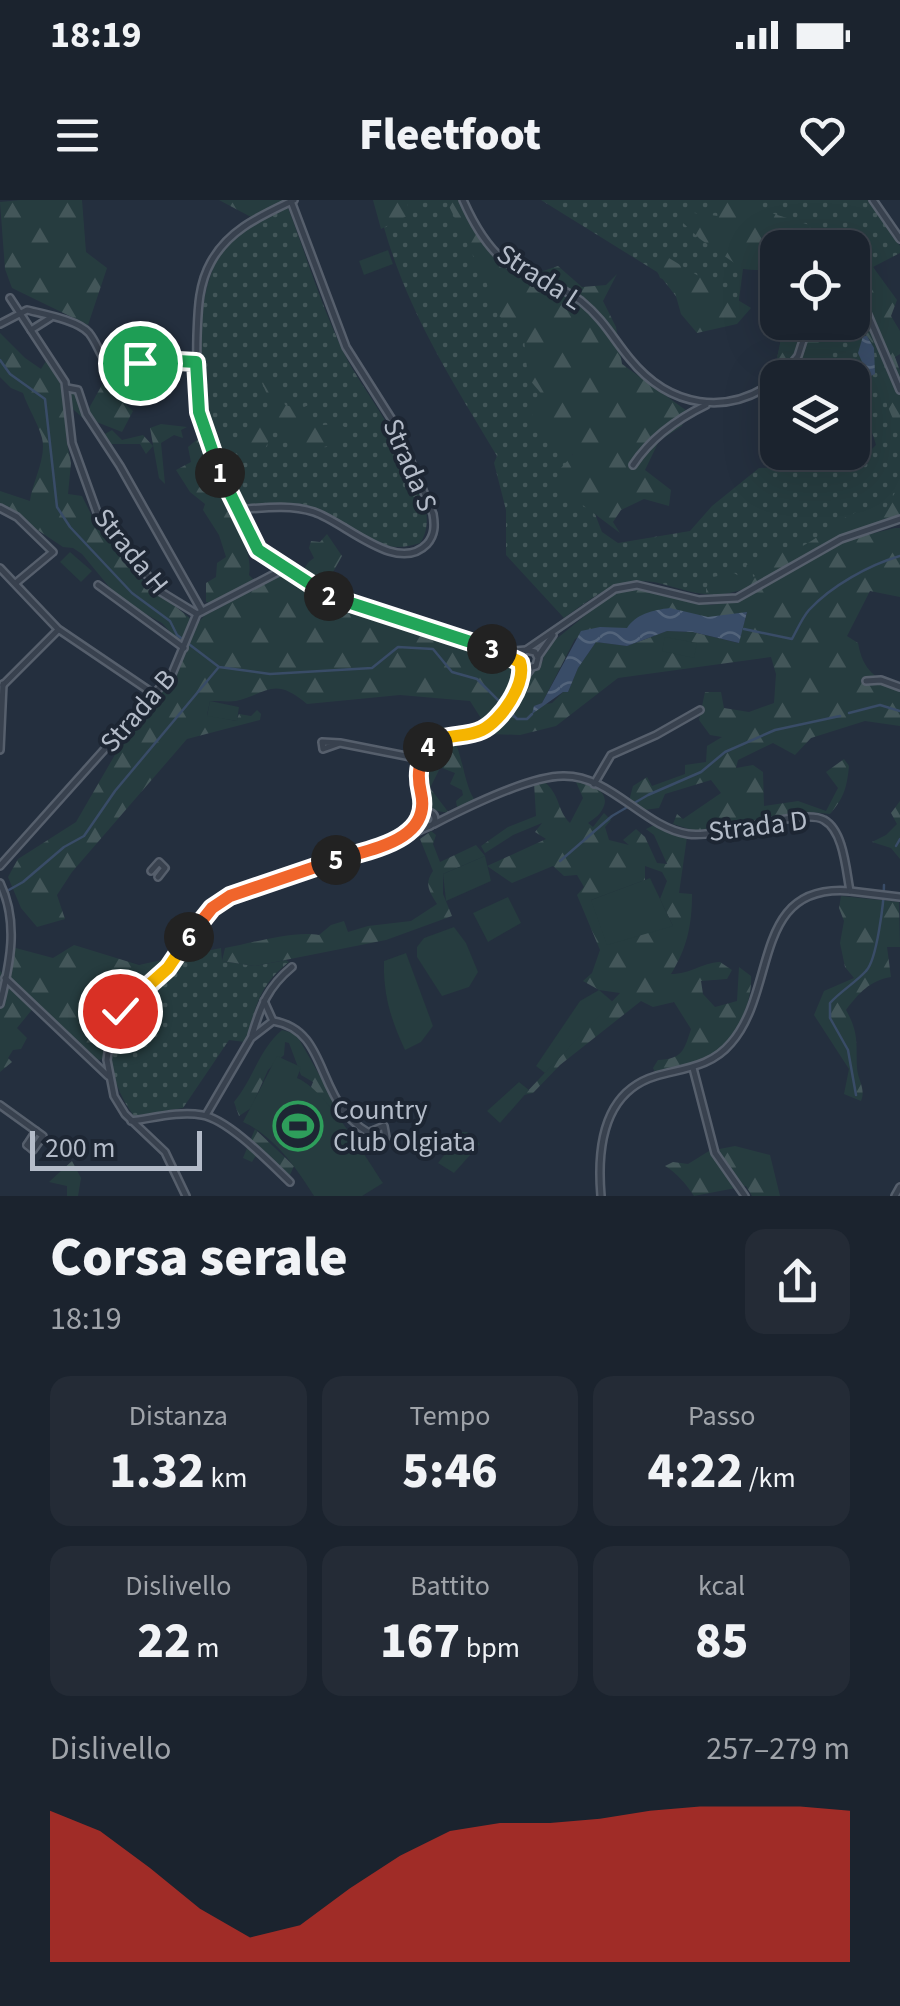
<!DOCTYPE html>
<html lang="it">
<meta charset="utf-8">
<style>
:root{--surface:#1b232e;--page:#242b36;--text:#f1f3f6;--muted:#a0a4aa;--line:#39404a;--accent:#d93025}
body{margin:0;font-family:"Source Sans 3",sans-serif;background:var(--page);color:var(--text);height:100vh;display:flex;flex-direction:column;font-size:38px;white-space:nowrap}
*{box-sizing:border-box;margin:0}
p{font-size:32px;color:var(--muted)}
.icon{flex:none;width:55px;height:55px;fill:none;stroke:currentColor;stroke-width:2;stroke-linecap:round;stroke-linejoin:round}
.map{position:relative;height:996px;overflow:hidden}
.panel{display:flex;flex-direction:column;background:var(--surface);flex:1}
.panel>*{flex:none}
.buttons{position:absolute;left:760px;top:30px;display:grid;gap:20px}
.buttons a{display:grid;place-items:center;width:110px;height:110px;border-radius:20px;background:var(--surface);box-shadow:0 10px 40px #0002,0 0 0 2px var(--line);font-size:50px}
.scale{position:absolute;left:30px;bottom:25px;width:172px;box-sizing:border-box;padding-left:10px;border:5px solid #b4bcc9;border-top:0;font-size:28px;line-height:35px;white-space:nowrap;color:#b4bcc9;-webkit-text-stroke:8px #1d2633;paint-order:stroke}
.pin{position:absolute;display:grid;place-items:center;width:85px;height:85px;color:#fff;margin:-42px;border:5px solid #fff;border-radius:50%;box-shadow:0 2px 10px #0007}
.km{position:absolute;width:50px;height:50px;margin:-25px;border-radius:50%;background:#222;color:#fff;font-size:28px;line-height:50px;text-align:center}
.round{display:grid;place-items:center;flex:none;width:105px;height:105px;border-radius:20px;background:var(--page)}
.headline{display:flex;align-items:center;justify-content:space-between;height:170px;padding:0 50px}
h1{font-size:55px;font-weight:800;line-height:75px}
.stats{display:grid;grid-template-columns:repeat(3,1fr);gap:15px;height:170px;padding:10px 50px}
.stats div{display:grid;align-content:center;border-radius:20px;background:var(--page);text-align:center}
.stats b{font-size:50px;font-weight:800}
.stats small{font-size:28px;font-weight:400}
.stats p{font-size:28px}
.chart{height:280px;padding:20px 50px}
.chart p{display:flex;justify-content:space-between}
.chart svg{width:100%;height:180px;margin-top:10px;fill:var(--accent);opacity:.7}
.status{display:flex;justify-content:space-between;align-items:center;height:70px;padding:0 50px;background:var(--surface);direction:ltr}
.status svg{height:28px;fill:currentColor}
header{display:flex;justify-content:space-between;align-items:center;height:130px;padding:0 50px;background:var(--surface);font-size:45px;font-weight:800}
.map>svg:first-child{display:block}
.green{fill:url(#green-dots)}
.forest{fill:url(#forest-firs);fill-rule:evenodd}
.pitch{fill:#263c3f}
.water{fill:url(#water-waves)}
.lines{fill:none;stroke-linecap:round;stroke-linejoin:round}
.stream{stroke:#394c67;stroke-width:2.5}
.minor-casing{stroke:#565f6c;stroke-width:10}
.minor{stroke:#38414e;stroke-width:5}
.split-1-casing{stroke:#fff;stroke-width:20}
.split-2-casing{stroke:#fff;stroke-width:20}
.split-3-casing{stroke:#fff;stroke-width:20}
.split-4-casing{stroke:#fff;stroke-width:20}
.split-5-casing{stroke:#fff;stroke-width:20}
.split-6-casing{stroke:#fff;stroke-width:20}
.split-7-casing{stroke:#fff;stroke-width:20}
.split-1{stroke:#22a559;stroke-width:12}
.split-2{stroke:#22a559;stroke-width:12}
.split-3{stroke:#22a559;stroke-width:12}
.split-4{stroke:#f5b400;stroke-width:12}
.split-5{stroke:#f0652b;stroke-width:12}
.split-6{stroke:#f0652b;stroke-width:12}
.split-7{stroke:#f5b400;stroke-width:12}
.labels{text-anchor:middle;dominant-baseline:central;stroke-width:8;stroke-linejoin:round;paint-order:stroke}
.street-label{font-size:28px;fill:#b4bcc9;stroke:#1d2633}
.poi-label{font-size:28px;fill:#b4bcc9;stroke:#1d2633;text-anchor:start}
</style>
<div class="status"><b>18:19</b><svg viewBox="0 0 49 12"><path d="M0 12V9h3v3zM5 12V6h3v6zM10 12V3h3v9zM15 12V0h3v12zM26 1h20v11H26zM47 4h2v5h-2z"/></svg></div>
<header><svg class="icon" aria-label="menu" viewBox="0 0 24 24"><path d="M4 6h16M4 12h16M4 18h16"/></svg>Fleetfoot<svg class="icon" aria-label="heart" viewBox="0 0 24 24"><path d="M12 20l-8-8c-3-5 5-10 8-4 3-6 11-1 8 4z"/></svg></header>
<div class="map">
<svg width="900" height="996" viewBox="0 0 900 996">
<defs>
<pattern id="green-dots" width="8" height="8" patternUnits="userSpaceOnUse" patternTransform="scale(2.5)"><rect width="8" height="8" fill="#263c3f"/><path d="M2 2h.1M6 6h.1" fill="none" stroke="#435659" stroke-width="1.8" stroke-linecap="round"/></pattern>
<pattern id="forest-firs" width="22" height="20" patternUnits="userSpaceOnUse" patternTransform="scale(2.5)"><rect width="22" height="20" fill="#263c3f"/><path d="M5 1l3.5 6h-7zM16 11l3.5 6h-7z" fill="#435659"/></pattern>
<pattern id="water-waves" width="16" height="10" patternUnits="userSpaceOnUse" patternTransform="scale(2.5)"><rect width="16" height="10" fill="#394c67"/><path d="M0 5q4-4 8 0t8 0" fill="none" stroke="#53647b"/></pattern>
</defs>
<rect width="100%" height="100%" fill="#242f3e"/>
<g class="green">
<path d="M377 0H455L525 132 602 332 618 343 690 331 712 306 759 268 856 265 876 245C869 216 853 211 852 178L778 177 775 168 784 125 802 133 809 123 852 122V48H778L777 71 743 69 738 107 700 127 657 72 541 0H869L900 46V53L873 67 883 92 869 102 900 171V314C885 324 865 325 849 332 807 348 766 389 723 394 702 397 682 389 662 384 621 373 597 395 564 418L506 355V310L494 263 497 256C446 171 399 98 377 0Z"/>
<path d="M288 8C307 57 323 112 347 159 367 198 451 301 420 343 376 358 357 326 320 310 296 300 268 304 242 305 232 282 219 259 212 235 197 185 191 83 229 43 244 26 268 16 288 8Z"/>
<path d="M221 748 222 761 255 766 286 760 289 762C259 785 256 807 245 842L229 840 183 908 134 916C111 886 99 839 127 807 144 787 165 780 177 757Z"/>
</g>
<g class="forest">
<polygon points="20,0 82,0 86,52 107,68 88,125 12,88 5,69 0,2"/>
<polygon points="219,0 286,0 251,17"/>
<polygon points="373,0 408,0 407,16 381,29"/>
<polygon points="446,0 461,0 492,52 540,72 558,66 582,87 606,85 617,74 603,101 616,127 622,164 687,211 682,226 659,241 645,270 671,290 669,306 644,299 621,310 613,322 620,333 580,303 561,298 559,270 573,255 553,243 531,220 537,200 545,198 528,178 524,139 498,115 488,86"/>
<polygon points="722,0 745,0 758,9 832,32 851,47 778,48 777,71 743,69 700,39 681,21 686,12 718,16"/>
<path d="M853 49 873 67 897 100 891 116 900 131V154L895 157 900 171V235C894 221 886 204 882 189 874 163 884 149 861 131L865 129 855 110 871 108 868 101 853 99Z"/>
<polygon points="664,55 751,108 737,124 697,133 681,114 672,82 660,78 655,64"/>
<polygon points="809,123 827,123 830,150 839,177 778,177 775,168 784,125 802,133"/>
<path d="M0 133 25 158 41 169 48 158 64 185 76 186 81 193 79 205 88 215 83 218 66 203V238L71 263 68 294 82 296 99 330 138 376 197 424 205 415 225 405 206 402V383L216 377 217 363 226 357 219 335 203 310 205 304 190 292 176 270 191 262 188 247 206 232C245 247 252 239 271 203L262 183 268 180 282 193 285 205 299 209 309 205 314 221 310 226 338 224 349 229 348 240 307 252 295 247 289 234 279 236 274 221 269 224 270 238 265 249 257 244 219 261 213 272 200 275 202 290 221 295C228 321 254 346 249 375L254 380 227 403 285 374 346 407 515 461 522 473 484 523 470 501 400 495 307 504C274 476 268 493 236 501 229 502 218 501 210 501L207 515 236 521 239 514 251 516 257 510 261 514 260 520 187 539 72 672 57 695 65 719 37 727 21 708 8 677 18 659 76 622 134 522 180 467 186 449 162 423 120 400 82 354 73 348 63 347 0 305V291L30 301C32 282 47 258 42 238 38 223 28 208 23 193L11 188 0 177Z"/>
<polygon points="103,183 133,211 122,232 94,221 88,210"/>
<polygon points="161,224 187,227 181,230 183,238 174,235 161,243 165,284 159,278 150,228"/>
<polygon points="112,230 122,240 143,235 153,246 146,254 140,244 100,244 98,238"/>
<path d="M900 284V314C884 324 865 325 848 332 802 350 759 398 706 394V388L713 377 734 373 747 381 755 376 746 366C760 356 778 343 796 349 816 341 828 327 846 317 857 311 867 309 876 302L880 303 881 309 886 308Z"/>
<path d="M895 328H900V397L870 391 847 436 858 443C863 471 875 478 900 489V526L865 521 811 538 795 555 773 543 738 560 736 568 753 565 763 572 764 606 798 601 826 611 838 588 826 572 844 559 849 566C847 587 844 598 830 614L811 612 695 631 673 624 677 614 683 619 721 593 711 580 665 594 659 608 644 610 629 601 633 586 647 577 652 586 685 574V565L706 562 707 546 722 537 710 535 699 520 705 492H721L724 508 749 512 774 503 776 474 771 457 618 478 556 526 520 535 490 534 531 474 543 461 544 449 614 392 640 389 711 405 739 401 823 351 854 338ZM747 413 738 443 693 432 667 431 627 446 596 442 578 468 568 492H563L552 503 534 506 542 503 575 439 600 427 613 430Z"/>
<path d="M327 334 342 356 324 388 303 379C303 369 306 363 314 358L309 348 311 341 320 342Z"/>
<path d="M441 526C463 537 461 579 474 599L464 609 457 607 456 601 463 595 462 590 450 584 455 573 442 568 447 560 443 557 431 560 439 570 430 588 449 613 432 610 423 587 425 548 433 540 428 533 432 528Z"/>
<path d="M543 580C562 597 556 609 570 623L583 598 576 582C590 583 613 592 602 610 599 616 593 619 588 623L593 627 604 613 611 620 605 627 609 640 629 645 623 640 636 629 645 637 657 663 667 664 654 635 646 629 656 624 687 637 679 693 692 694C692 725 687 748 671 774 691 774 701 763 720 762L732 770 727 779 701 781 703 794 715 807 737 801 739 767 751 776C753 803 734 844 710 858 694 866 674 870 657 876L653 868 658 860C682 859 684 851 691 829L674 802 653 807 641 801 560 865 533 893 524 895 620 793 599 790 583 781 592 773 600 750 577 695 584 687 577 675 564 676 553 666 512 683 487 666 546 639 535 632 542 623 513 635 485 653 481 646 508 627 536 616 534 583ZM645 666 662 672 667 681 660 699 673 726 591 700 645 680Z"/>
<polygon points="900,601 900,659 891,648 872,642 886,635 897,624 891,613"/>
<path d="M431 631 436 635 433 644 440 662 476 645 485 656 443 674V694L452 716 386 740 255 766 222 761 225 748C253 743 293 730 319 735L331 725 344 721 348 732 368 726 411 721 437 704C429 691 424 684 433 671L420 639Z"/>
<path d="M841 696 899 702 900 747H887L891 777C869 781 859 793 846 810 859 833 856 843 857 868 858 881 866 888 861 901L844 894 849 869 814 815 824 791 854 778 845 767 840 743 844 721 839 708Z"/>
<polygon points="74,745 139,765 166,759 114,810 103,859 97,860 6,775 12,747 53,758"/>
<polygon points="0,771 35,806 17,828 27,838 21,849 13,850 8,858 12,862 0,872"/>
<path d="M282 830 296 834 341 913H329L311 887 313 882 301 875 289 843 285 842 284 855 268 870 251 908 239 916 234 902C253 880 259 849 282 830Z"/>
<polygon points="255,929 294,966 289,977 265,964 258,952 252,962 243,958"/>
<path d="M735 946 770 955 780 996H752L746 986 694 996C686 984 677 973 665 966L673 962 688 964 709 951Z"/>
<polygon points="72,961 81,978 78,996 67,996 67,986 49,982"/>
</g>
<g class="pitch">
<polygon points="388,50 393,64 364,75 359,61"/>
<polygon points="70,352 92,371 81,382 60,362"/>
<polygon points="665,437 697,443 694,458 662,451"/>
<polygon points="210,501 239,507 237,521 207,516"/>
<polygon points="485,656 491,681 446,701 443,674"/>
<polygon points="650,678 673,726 607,745 591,700"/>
<polygon points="508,697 521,723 488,742 473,713"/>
<polygon points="454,727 466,743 478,772 469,787 442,796 417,757 417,747 424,738"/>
<path d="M406 753 433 826 421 842 405 850C391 820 383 795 384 761Z"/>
<polygon points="599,790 613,802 545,873 536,866 580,801"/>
<path d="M277 856 301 867 297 878C326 890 365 956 383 983L362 996H314C296 967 274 936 243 922Z"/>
<polygon points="519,882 529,890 500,923 487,911"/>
<polygon points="462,932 467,932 480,944 454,973 438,963"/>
</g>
<g class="water">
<polygon points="863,136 867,136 874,148 875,174 869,177 858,153"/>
<path d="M670 408 708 417 747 412 739 443 693 432 667 431 627 446 596 442 578 468 568 492H563L532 514 534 506 542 503 581 431 600 427 627 428C636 414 653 410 670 408Z"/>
</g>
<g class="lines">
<g class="stream">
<polyline points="0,160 10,174 45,199 57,307 70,327 132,393 170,421 177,435 219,467 270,474 372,468 398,447 433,449 452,472 477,479 517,519 527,519 532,514"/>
<path d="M744 429 792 439C797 430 802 418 809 410 831 386 869 365 900 356"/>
<polyline points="849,513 880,505 900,511"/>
<polyline points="896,646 900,639"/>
<polyline points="560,661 612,616 648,595 701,572 725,552 775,530 840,516"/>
<polyline points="0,695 23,682 64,647 84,636 115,591 218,468"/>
<path d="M856 895 848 850 830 818V803C841 791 856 782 866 771 877 760 884 701 884 685"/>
</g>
<g class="minor-casing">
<g id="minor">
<path d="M294 0C261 16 229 29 211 62 198 85 198 111 197 136 195 209 206 245 237 311 244 326 250 345 264 356 329 410 422 428 502 452L525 469 536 466 538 458 535 452 526 450 521 454 520 462"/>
<path d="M463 0C474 25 489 52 513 67 535 80 560 85 581 101 604 120 612 137 630 159 669 207 727 218 778 179"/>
<polyline points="873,0 900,39"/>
<polyline points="852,94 865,108 900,190"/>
<polyline points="10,98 65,182 72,243 98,315 161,392 197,414"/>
<path d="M0 124 27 110C43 114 78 120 89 133 100 147 101 163 118 173L131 170 147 161 196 162"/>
<polyline points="31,130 50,118"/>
<polyline points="780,178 798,156 809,122"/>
<polyline points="67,188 78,190 86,214 120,266 202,411"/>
<path d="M633 265C651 238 677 219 706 205"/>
<polyline points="0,308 17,317 53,352 17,382"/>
<path d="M236 310C262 308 290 304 314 312 345 322 397 375 427 344 435 335 435 325 433 314L396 226 346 147 291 1"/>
<polyline points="0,368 58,429 154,494"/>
<polyline points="98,385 184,448"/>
<polyline points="504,452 526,450 615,389 637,385 699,400 737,398 841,339 900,319"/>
<polyline points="539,455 553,435"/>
<polyline points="866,481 881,480 900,487"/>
<polyline points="3,485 58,430"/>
<polyline points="340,543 323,549 322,542 340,543 421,559"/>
<polyline points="0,550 3,484"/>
<polyline points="594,584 611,555 656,535 700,510"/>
<circle cx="428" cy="619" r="7"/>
<polyline points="422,616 418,569 426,549 441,538 487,527 530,470"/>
<path d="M434 624C465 608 529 576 563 576 611 575 643 627 688 634 721 639 802 607 824 620 844 631 846 671 850 691 751 683 778 789 731 843 711 867 684 868 656 876 602 892 597 949 601 996"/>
<polyline points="0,666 172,474 197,414 284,369"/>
<polyline points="151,671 159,662 165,668 158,677"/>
<path d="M0 683C19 722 10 764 0 804"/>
<polyline points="850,691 900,697"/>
<polyline points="5,778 108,876"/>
<polyline points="264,801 273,821"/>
<path d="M252 835C261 805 268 787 292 767"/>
<polyline points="693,868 715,953 745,996"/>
<polyline points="0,905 36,931 27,945"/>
<path d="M206 915 251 838 273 821C335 831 311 911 381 939L386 937 384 926 367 933"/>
<path d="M131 921C154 918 179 911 202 915 228 919 270 963 290 982"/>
<polyline points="27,945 33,950 43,936 36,931"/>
<polyline points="186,996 165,952 125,914 114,896 107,860 110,838 120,811 168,768 201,721 222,699 386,645 430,626"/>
<polyline points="895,996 900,987"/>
</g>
</g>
<use href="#minor" class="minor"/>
</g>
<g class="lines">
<g class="split-1-casing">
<polyline id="split-1" points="140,163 160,160 196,162 199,212 220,273"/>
</g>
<g class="split-2-casing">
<polyline id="split-2" points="220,273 258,350 329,396"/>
</g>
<g class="split-3-casing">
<polyline id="split-3" points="329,396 492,449"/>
</g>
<g class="split-4-casing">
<path id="split-4" d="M428 547C444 532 463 539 482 530 501 521 527 483 520 462L492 449"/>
</g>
<g class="split-5-casing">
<path id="split-5" d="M336 660C370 649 432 641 421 593 417 576 418 563 428 547"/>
</g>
<g class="split-6-casing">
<polyline id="split-6" points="189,737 212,708 230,696 336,660"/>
</g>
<g class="split-7-casing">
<polyline id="split-7" points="120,811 168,768 189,737"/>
</g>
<use href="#split-1" class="split-1"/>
<use href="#split-2" class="split-2"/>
<use href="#split-3" class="split-3"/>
<use href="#split-4" class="split-4"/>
<use href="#split-5" class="split-5"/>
<use href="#split-6" class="split-6"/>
<use href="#split-7" class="split-7"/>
</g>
<defs>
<g id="stadium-ring" transform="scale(2.5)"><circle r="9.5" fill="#1d2633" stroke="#2e9e5b" stroke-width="1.5"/><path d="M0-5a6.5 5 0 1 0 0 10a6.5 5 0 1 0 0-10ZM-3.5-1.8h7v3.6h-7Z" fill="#2e9e5b"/></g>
</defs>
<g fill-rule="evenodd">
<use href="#stadium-ring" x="298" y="926"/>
</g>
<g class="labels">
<g class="street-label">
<text transform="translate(540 77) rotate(33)">Strada L</text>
<text transform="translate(410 265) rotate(67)">Strada S</text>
<text transform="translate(131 351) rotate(51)">Strada H</text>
<text transform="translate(138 511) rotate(-49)">Strada B</text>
<text transform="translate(758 626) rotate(-7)">Strada D</text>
</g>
<g class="poi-label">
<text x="333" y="910">Country<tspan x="333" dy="32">Club Olgiata</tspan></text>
</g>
</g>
</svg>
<div class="buttons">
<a><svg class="icon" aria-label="locate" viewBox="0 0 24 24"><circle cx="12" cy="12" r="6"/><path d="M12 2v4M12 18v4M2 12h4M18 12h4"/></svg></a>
<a><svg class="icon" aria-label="layers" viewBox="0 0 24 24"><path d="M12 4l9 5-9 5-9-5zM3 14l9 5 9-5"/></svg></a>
</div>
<div class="scale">200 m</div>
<div class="pin" style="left:140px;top:163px;background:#1e9e55"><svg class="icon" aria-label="arrive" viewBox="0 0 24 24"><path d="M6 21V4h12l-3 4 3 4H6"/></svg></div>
<div class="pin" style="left:120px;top:811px;background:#d93025"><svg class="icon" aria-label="check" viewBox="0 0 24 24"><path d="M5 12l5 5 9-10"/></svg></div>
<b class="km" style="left:220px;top:273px">1</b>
<b class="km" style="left:329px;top:396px">2</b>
<b class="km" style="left:492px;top:449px">3</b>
<b class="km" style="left:428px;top:547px">4</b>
<b class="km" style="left:336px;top:660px">5</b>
<b class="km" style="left:189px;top:737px">6</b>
</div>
<section class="panel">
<div class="headline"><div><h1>Corsa serale</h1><p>18:19</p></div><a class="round"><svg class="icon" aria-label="share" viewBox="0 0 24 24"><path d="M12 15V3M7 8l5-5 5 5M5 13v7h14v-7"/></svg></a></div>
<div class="stats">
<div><p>Distanza</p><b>1.32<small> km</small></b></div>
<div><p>Tempo</p><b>5:46</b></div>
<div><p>Passo</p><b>4:22<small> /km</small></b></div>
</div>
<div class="stats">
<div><p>Dislivello</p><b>22<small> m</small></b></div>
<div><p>Battito</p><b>167<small> bpm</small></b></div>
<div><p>kcal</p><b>85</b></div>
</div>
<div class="chart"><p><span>Dislivello</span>257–279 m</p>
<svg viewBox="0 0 160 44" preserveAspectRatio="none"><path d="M0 44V7L10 12L20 21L30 31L40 38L50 35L60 26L70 18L80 12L90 10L100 10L110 9L120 7L130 6L140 6L150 6L160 7V44z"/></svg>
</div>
</section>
